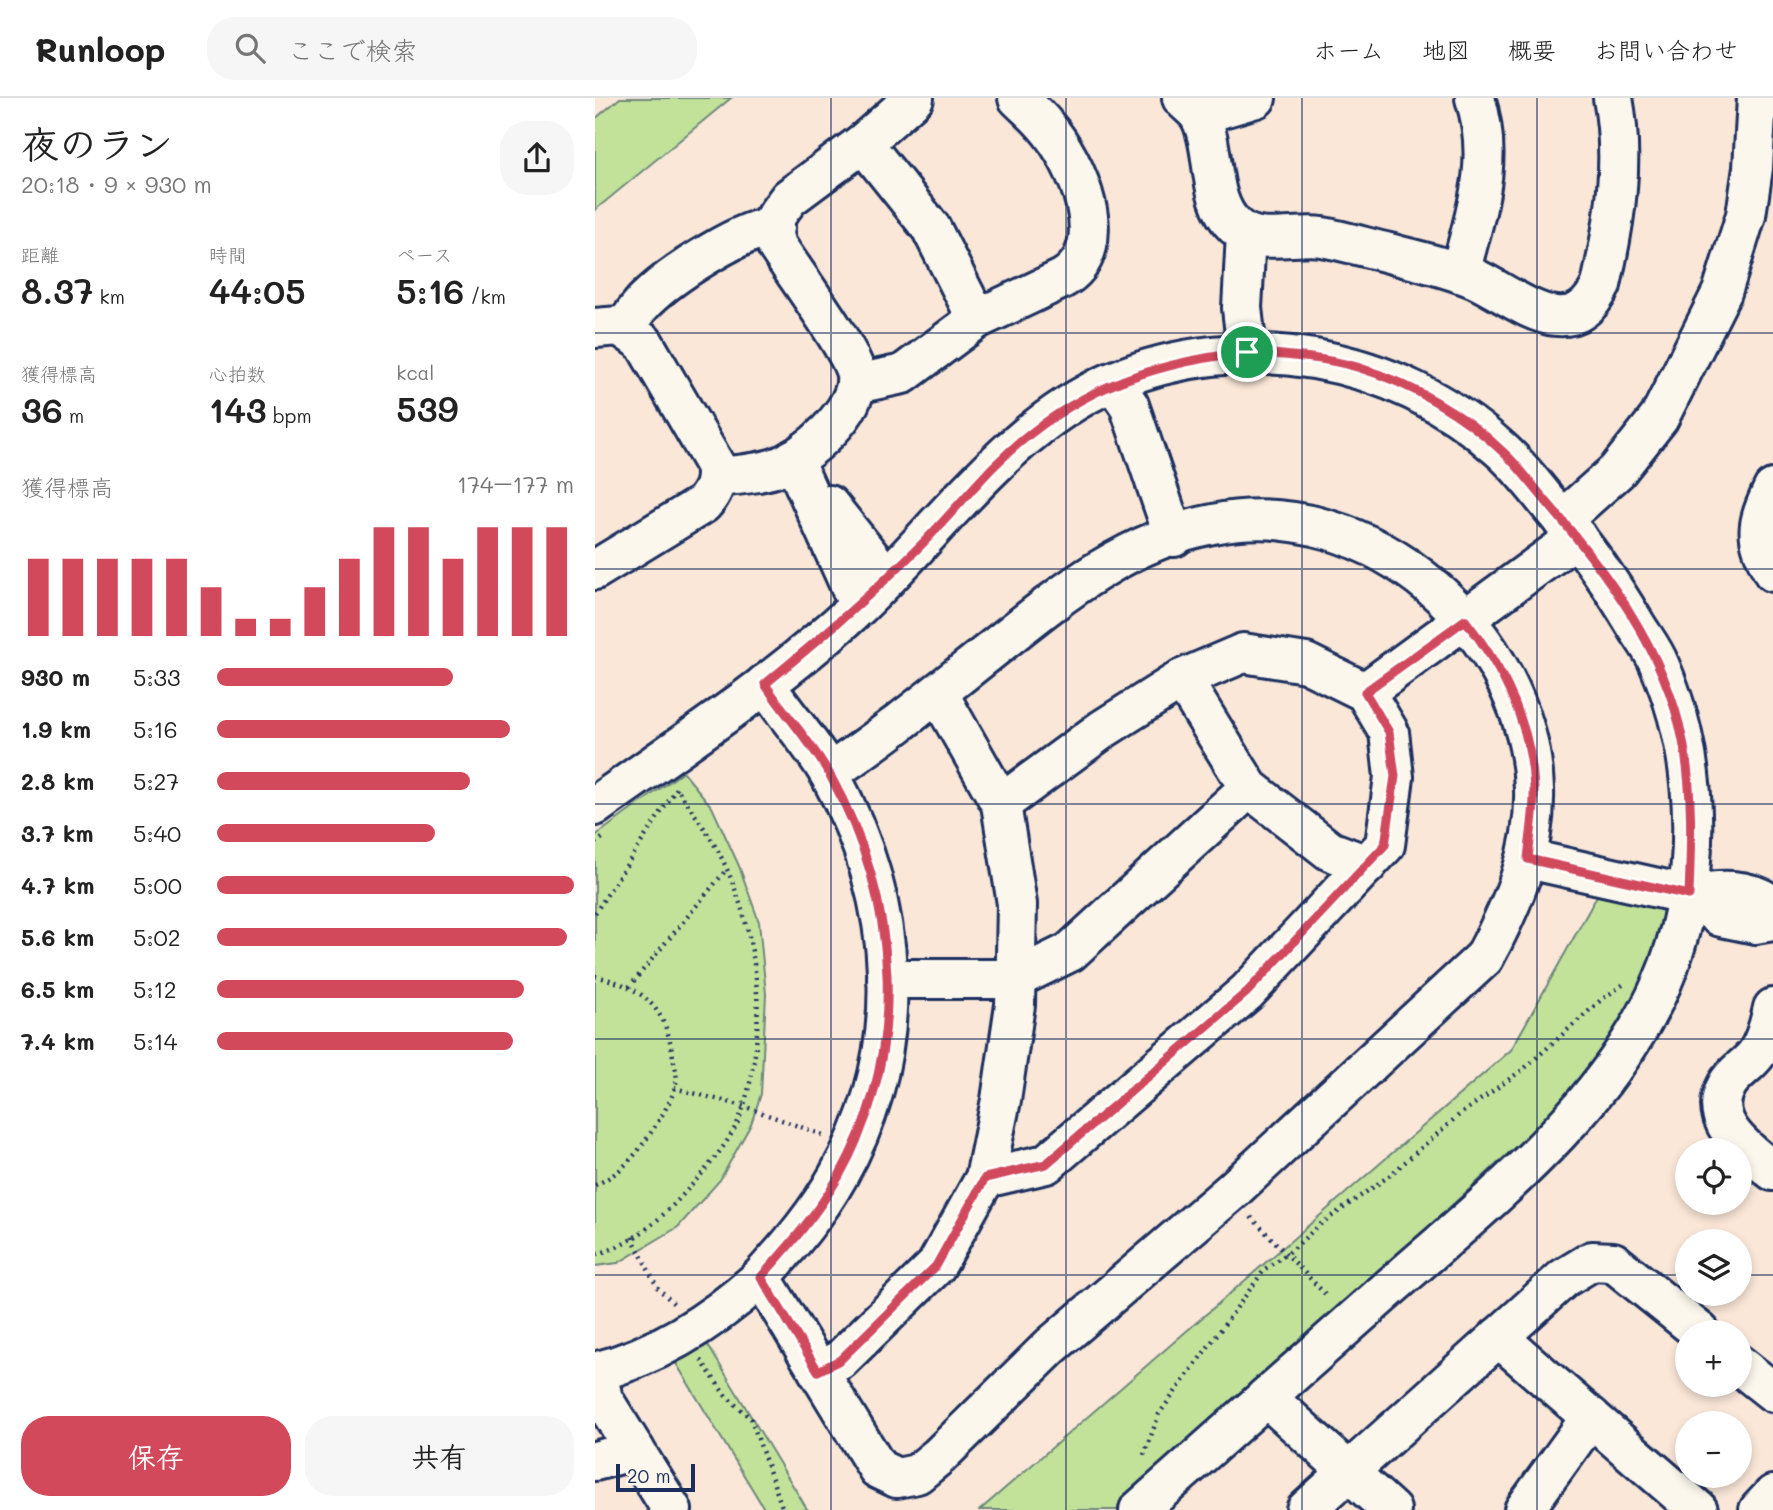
<!DOCTYPE html>
<html lang="ja">
<meta charset="utf-8">
<style>
:root{--surface:#fff;--page:#f6f6f6;--text:#222;--muted:#767676;--line:#e0e0e0;--accent:#d1495b}
body{margin:0;font-family:Mali,"Klee One",sans-serif;background:var(--page);color:var(--text);height:100vh;display:flex;flex-direction:column;font-size:26px;white-space:nowrap}
*{box-sizing:border-box;margin:0}
p{font-size:23px;color:var(--muted)}
.icon{flex:none;width:38px;height:38px;fill:none;stroke:currentColor;stroke-width:2;stroke-linecap:round;stroke-linejoin:round}
.map{position:relative;flex:1;overflow:hidden}
.drawer{display:flex;flex-direction:column;background:var(--surface);width:595px}
.drawer>*{flex:none}
.fabs{position:absolute;left:1080px;top:1040px;display:grid;gap:14px}
.fabs a{display:grid;place-items:center;width:77px;height:77px;border-radius:50%;background:var(--surface);box-shadow:0 4px 10px #0003;font-size:35px}
.scale{position:absolute;left:21px;bottom:18px;width:79px;box-sizing:border-box;padding-left:7px;border:4px solid #1b2f5e;border-top:0;font-size:19px;line-height:24px;white-space:nowrap;color:#1b2f5e;-webkit-text-stroke:5px #fbf7ec;paint-order:stroke}
.pin{position:absolute;display:grid;place-items:center;width:60px;height:60px;color:#fff;margin:-30px;border:4px solid #fff;border-radius:50%;box-shadow:0 2px 7px #0007}
.round{display:grid;place-items:center;flex:none;width:74px;height:74px;border-radius:28px;background:var(--page)}
.head{display:flex;align-items:center;justify-content:space-between;height:119px;padding:0 21px}
h1{font-size:38px;font-weight:600;line-height:52px}
.metrics{display:grid;grid-template-columns:repeat(3,1fr);gap:10px;height:119px;padding:7px 21px}
.metrics div{display:grid;align-content:center}
.metrics b{font-size:35px;font-weight:600}
.metrics small{font-size:19px;font-weight:400}
.metrics p{font-size:19px}
.chart{height:196px;padding:14px 21px}
.chart p{display:flex;justify-content:space-between}
.chart svg{width:100%;height:126px;margin-top:7px;stroke:var(--accent);stroke-width:6}
.action{display:flex;gap:14px;margin-top:auto;padding:14px 21px}
.action a{flex:1;height:80px;border-radius:28px;background:var(--accent);color:#fff;font-size:28px;font-weight:600;line-height:80px;text-align:center}
.action a+a{background:var(--page);color:var(--text)}
ul{padding:0 21px;list-style:none;font-size:23px}
li{display:grid;grid-template-columns:112px 84px 1fr;align-items:center;height:52px}
li i{height:18px;border-radius:9px;background:var(--accent)}
header{display:flex;align-items:center;gap:42px;box-sizing:border-box;height:98px;padding:0 35px;background:var(--surface);border-bottom:2px solid var(--line)}
header strong{font-size:33px}
nav{display:flex;gap:38px;margin-inline-start:auto;font-size:24px}
.search{width:490px;height:63px;background:var(--page);display:flex;align-items:center;gap:18px;box-sizing:border-box;padding:0 24px;border-radius:28px;color:var(--muted);font-size:26px}
main{display:flex;flex:1;min-height:0}
.map>svg:first-child{display:block}
.green{fill:#c2e29a;stroke:#6e887c;stroke-width:2}
.lines{fill:none;stroke-linecap:round;stroke-linejoin:round}
.minor-casing{stroke:#1b2f5e;stroke-width:44}
.path{stroke:#1b2f5e;stroke-width:4.5;stroke-dasharray:2 5;stroke-linecap:butt}
.minor{stroke:#fbf7ec;stroke-width:38}
.route-casing{stroke:#fff;stroke-width:14}
.route{stroke:#d1495b;stroke-width:9}
.grid{fill:none;stroke:#1b2f5e;stroke-width:2;stroke-opacity:0.55}
</style>
<header>
<strong>Runloop</strong>
<div class="search"><svg class="icon" aria-label="search" viewBox="0 0 24 24"><circle cx="10" cy="10" r="6"/><path d="M15 15l6 6"/></svg>ここで検索</div>
<nav><a>ホーム</a><a>地図</a><a>概要</a><a>お問い合わせ</a></nav>
</header>
<main>
<section class="drawer">
<div class="head"><div><h1>夜のラン</h1><p>20:18 · 9 × 930 m</p></div><a class="round"><svg class="icon" aria-label="share" viewBox="0 0 24 24"><path d="M12 15V3M7 8l5-5 5 5M5 13v7h14v-7"/></svg></a></div>
<div class="metrics">
<div><p>距離</p><b>8.37<small> km</small></b></div>
<div><p>時間</p><b>44:05</b></div>
<div><p>ペース</p><b>5:16<small> /km</small></b></div>
</div>
<div class="metrics">
<div><p>獲得標高</p><b>36<small> m</small></b></div>
<div><p>心拍数</p><b>143<small> bpm</small></b></div>
<div><p>kcal</p><b>539</b></div>
</div>
<div class="chart"><p><span>獲得標高</span>174–177 m</p>
<svg viewBox="0 0 160 44" preserveAspectRatio="none"><path d="M5 44V17M15 44V17M25 44V17M35 44V17M45 44V17M55 44V27M65 44V38M75 44V38M85 44V27M95 44V17M105 44V6M115 44V6M125 44V17M135 44V6M145 44V6M155 44V6"/></svg>
</div>
<ul>
<li><b>930 m</b>5:33<i style="width:66%"></i></li>
<li><b>1.9 km</b>5:16<i style="width:82%"></i></li>
<li><b>2.8 km</b>5:27<i style="width:71%"></i></li>
<li><b>3.7 km</b>5:40<i style="width:61%"></i></li>
<li><b>4.7 km</b>5:00<i style="width:100%"></i></li>
<li><b>5.6 km</b>5:02<i style="width:98%"></i></li>
<li><b>6.5 km</b>5:12<i style="width:86%"></i></li>
<li><b>7.4 km</b>5:14<i style="width:83%"></i></li>
</ul>
<div class="action"><a>保存</a><a>共有</a></div>
</section>
<div class="map">
<svg width="1178" height="1412" viewBox="0 0 1178 1412">
<rect width="100%" height="100%" fill="#fae7d8"/>
<filter id="ink" filterUnits="userSpaceOnUse"><feTurbulence type="fractalNoise" baseFrequency=".0143" numOctaves="2"/><feDisplacementMap in="SourceGraphic" scale="14" xChannelSelector="R" yChannelSelector="G"/><feConvolveMatrix kernelMatrix="1 2 1 2 8 2 1 2 1" color-interpolation-filters="sRGB"/></filter>
<g filter="url(#ink)">
<g class="green">
<polygon points="25,0 136,0 0,112 0,21"/>
<polygon points="88,674 117,709 144,768 164,824 171,896 166,996 156,1026 125,1082 83,1129 23,1165 0,1168 0,738"/>
<polygon points="1006,791 1064,804 1073,829 1030,921 982,992 793,1166 546,1412 385,1412 916,952"/>
<polygon points="105,1234 212,1411 213,1412 170,1412 73,1252"/>
</g>
<g class="lines">
<g class="minor-casing">
<g id="minor">
<path d="M587 0C592 6 602 13 605 19 622 50 611 101 640 128 662 149 700 135 727 139 750 143 772 150 794 155 823 163 853 169 881 181 922 200 976 251 1006 187 1020 124 1030 64 1018 0"/>
<polyline points="604,17 661,0"/>
<polyline points="268,45 336,130 382,221"/>
<polyline points="651,136 647,210 652,254"/>
<path d="M865 175C881 113 900 63 880 0"/>
<path d="M0 230 25 228 49 245 120 367C123 383 119 394 108 406L0 472"/>
<path d="M30 230C38 217 45 206 57 196 79 176 152 127 180 129"/>
<polyline points="518,284 534,307 579,439"/>
<path d="M261 286 308 276 382 221 467 181C521 151 482 63 450 27 442 17 432 9 423 0"/>
<polyline points="198,361 264,508"/>
<path d="M122 379C142 377 161 376 180 370 210 361 266 311 261 277 258 254 198 173 182 148L179 137 180 119 194 100 268 45 319 0"/>
<path d="M1178 391C1161 428 1159 437 1178 474"/>
<polyline points="234,407 292,480"/>
<polyline points="967,422 1022,373 1064,320 1127,194 1151,117 1158,70 1162,0"/>
<polyline points="587,581 654,690 735,753 772,767"/>
<path d="M170 586C190 617 217 645 235 677 304 804 316 950 243 1078 222 1116 195 1147 166 1179L283 1371 302 1380 322 1376 344 1358 456 1248 637 1093 889 860C918 806 941 753 939 691 934 535 776 394 618 426 529 443 463 499 394 554 341 596 290 638 234 675"/>
<polyline points="770,594 982,439"/>
<path d="M0 708C89 645 182 584 263 509 343 434 414 328 517 284 648 229 800 256 905 351 929 372 948 400 969 424 996 456 1018 489 1039 524 1047 538 1058 551 1064 566 1107 664 1109 789 1066 887 1011 1012 891 1105 791 1193 708 1266 626 1339 544 1412"/>
<polyline points="933,761 1094,797 1126,819 1160,826 1178,823"/>
<path d="M1094 797C1124 791 1152 789 1178 807"/>
<polyline points="292,881 420,881 475,854 654,690"/>
<path d="M1178 910C1175 924 1170 943 1162 955 1154 967 1139 974 1132 987 1111 1025 1153 1053 1178 1073"/>
<polyline points="390,1080 451,1066 652,894 790,747 799,679 794,634 770,594 711,565 648,555 587,581 508,631 406,706"/>
<polyline points="903,1239 1103,1412"/>
<polyline points="1144,1267 1178,1294"/>
<polyline points="223,1273 245,1262 341,1168 390,1080 406,1002 420,907 422,806 406,706 343,595"/>
<path d="M0 1274C62 1258 119 1222 166 1179"/>
<polyline points="2,1274 8,1301 77,1412"/>
<polyline points="671,1299 796,1412"/>
<polyline points="0,1363 40,1352"/>
<polyline points="711,1412 969,1180 997,1163 1018,1164 1105,1234"/>
<polyline points="929,1412 996,1319"/>
<polyline points="1164,1412 1178,1397"/>
</g>
</g>
<g class="path">
<polyline points="0,745 9,739"/>
<path d="M0 815 82 690C98 715 118 740 130 767 165 843 174 936 146 1016 138 1040 111 1072 94 1090 70 1117 37 1149 0 1156"/>
<path d="M0 878C48 889 71 909 78 959 79 966 83 977 81 985 78 1001 66 1019 57 1033 41 1057 27 1075 0 1087"/>
<polyline points="34,889 132,771"/>
<polyline points="79,990 148,1008 228,1037"/>
<polyline points="656,1119 730,1196"/>
<polyline points="37,1139 62,1189 80,1207"/>
<polyline points="106,1262 130,1297 156,1321 188,1412"/>
<polyline points="549,1357 564,1316 670,1171 697,1152 723,1128 794,1078 864,1017 930,970 1006,902 1029,886"/>
</g>
<use href="#minor" class="minor"/>
</g>
</g>
<g class="lines" filter="url(#ink)">
<g class="route-casing">
<path id="route" d="M652 254C689 257 727 259 762 269 815 285 869 316 908 354 924 368 936 386 950 402 1010 472 1070 551 1088 643 1098 694 1096 745 1094 797L933 761C935 738 940 713 939 690 936 627 909 571 870 522L770 594 794 634 800 678 790 747 652 894 451 1066 390 1080 341 1168 245 1262 223 1273 166 1179C195 1147 222 1116 244 1078 315 951 304 803 235 677 217 645 190 617 170 586 224 542 276 497 325 448 350 423 373 395 397 370 472 295 548 266 652 254Z"/>
</g>
<use href="#route" class="route"/>
</g>
<path class="grid" d="M236 0V1412M471 0V1412M707 0V1412M942 0V1412M0 235H1178M0 471H1178M0 706H1178M0 941H1178M0 1177H1092M1144 1177H1178"/>
</svg>
<div class="fabs">
<a><svg class="icon" aria-label="locate" viewBox="0 0 24 24"><circle cx="12" cy="12" r="6"/><path d="M12 2v4M12 18v4M2 12h4M18 12h4"/></svg></a>
<a><svg class="icon" aria-label="layers" viewBox="0 0 24 24"><path d="M12 4l9 5-9 5-9-5zM3 14l9 5 9-5"/></svg></a>
<a>+</a>
<a>−</a>
</div>
<div class="scale">20 m</div>
<div class="pin" style="left:652px;top:254px;background:#1e9e55"><svg class="icon" aria-label="arrive" viewBox="0 0 24 24"><path d="M6 21V4h12l-3 4 3 4H6"/></svg></div>
</div>
</main>
